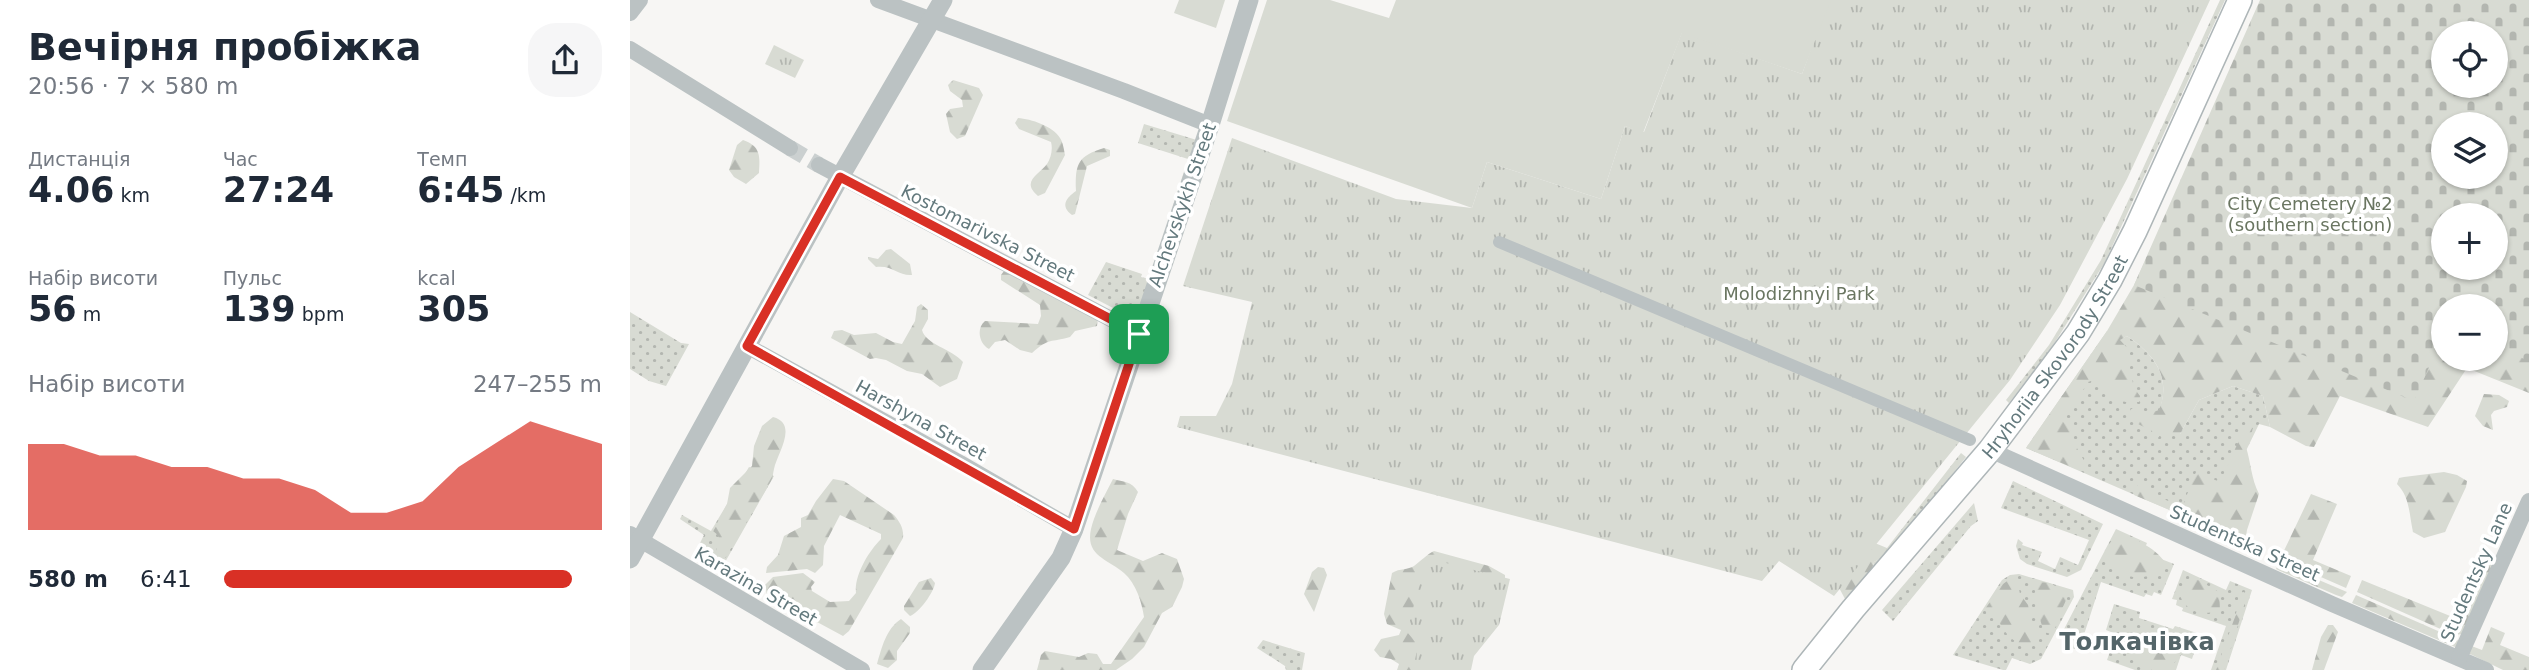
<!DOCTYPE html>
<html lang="uk">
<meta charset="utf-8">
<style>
:root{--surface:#fff;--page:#f6f6f7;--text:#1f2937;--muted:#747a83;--accent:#d93025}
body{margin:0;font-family:"DejaVu Sans",sans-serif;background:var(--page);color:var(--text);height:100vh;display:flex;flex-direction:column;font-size:26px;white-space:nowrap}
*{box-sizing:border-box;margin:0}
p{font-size:23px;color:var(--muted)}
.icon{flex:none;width:38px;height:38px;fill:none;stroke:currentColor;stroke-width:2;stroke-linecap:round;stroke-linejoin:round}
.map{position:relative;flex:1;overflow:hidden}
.drawer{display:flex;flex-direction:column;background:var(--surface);width:630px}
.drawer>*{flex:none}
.controls{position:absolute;left:1801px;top:21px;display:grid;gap:14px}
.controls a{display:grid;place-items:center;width:77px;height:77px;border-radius:50%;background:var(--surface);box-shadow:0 2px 5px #0004;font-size:35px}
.pin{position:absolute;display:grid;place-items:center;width:60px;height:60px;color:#fff;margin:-30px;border-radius:14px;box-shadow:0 4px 10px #0006}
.round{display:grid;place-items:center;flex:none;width:74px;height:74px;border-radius:28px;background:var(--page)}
.head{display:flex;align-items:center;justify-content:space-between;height:119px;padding:0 28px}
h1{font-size:38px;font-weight:600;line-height:52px}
.metrics{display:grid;grid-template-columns:repeat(3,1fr);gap:10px;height:119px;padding:7px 28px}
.metrics div{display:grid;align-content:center}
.metrics b{font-size:35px;font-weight:600}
.metrics small{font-size:19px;font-weight:400}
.metrics p{font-size:19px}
.chart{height:196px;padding:14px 28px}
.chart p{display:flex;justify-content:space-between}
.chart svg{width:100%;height:126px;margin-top:7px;fill:var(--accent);opacity:.7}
ul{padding:0 28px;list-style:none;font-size:23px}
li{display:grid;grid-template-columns:112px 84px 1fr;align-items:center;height:52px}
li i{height:18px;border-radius:9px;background:var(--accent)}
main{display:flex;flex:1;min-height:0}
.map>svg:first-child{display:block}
.grass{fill:url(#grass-dots)}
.forest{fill:url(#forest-firs);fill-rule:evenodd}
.cemetery{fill:url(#cemetery-stones);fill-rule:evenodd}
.park{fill:url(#park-tufts)}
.garden{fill:#d8dbd3}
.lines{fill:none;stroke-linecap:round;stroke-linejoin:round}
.minor-tunnel{stroke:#cbd0d0;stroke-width:16;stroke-dasharray:16 8;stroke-linecap:butt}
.secondary-casing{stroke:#aeb6b8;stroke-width:26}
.pedestrian{stroke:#bbc2c3;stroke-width:12}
.minor{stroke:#bbc2c3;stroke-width:16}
.tertiary{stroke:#bbc2c3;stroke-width:19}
.secondary{stroke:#fff;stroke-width:23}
.route-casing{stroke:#fff;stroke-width:14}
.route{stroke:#d93025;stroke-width:9}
.labels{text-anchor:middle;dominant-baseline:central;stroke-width:7;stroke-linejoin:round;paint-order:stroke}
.park-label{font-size:18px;fill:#6a7661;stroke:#fff}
.street-label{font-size:18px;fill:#63797d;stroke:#fff}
.district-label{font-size:24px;font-weight:bold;fill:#546569;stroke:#fff}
</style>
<main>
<section class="drawer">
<div class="head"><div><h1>Вечірня пробіжка</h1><p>20:56 · 7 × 580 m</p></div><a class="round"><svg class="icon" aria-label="share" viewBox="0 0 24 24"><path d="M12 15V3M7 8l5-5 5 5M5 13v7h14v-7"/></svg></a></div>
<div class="metrics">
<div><p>Дистанція</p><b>4.06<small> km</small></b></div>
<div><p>Час</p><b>27:24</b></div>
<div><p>Темп</p><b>6:45<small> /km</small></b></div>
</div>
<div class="metrics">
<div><p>Набір висоти</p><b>56<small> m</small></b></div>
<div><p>Пульс</p><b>139<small> bpm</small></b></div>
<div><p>kcal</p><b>305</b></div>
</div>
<div class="chart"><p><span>Набір висоти</span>247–255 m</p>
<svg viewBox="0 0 160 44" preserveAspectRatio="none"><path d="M0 44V14L10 14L20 18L30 18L40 22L50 22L60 26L70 26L80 30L90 38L100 38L110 34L120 22L130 14L140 6L150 10L160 14V44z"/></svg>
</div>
<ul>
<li><b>580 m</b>6:41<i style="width:92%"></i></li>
</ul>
</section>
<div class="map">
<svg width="1899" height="670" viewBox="0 0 1899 670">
<defs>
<pattern id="grass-dots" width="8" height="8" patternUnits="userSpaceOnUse" patternTransform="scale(1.75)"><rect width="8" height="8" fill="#d8dbd3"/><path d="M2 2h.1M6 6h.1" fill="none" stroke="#b3b6b0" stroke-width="1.8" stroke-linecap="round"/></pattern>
<pattern id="forest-firs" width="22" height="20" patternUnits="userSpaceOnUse" patternTransform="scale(1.75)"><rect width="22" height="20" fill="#d8dbd3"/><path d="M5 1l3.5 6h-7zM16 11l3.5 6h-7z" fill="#b3b6b0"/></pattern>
<pattern id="cemetery-stones" width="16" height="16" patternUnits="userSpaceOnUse" patternTransform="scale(1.75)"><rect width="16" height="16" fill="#d8dbd3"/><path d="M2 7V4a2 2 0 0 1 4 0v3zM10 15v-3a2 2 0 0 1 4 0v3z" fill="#b3b6b0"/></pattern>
<pattern id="park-tufts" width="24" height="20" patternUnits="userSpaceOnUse" patternTransform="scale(1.75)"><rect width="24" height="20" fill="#d8dbd3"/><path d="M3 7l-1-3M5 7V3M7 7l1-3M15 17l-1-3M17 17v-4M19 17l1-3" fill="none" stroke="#b3b6b0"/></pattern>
</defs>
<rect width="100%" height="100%" fill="#f7f6f4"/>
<g class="grass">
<polygon points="1590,0 1595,0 1475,262 1422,347 1379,403 1376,400 1419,345 1471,260"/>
<polygon points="514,124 570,141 543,206 558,159 508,143"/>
<polygon points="476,262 512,274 511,277 519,279 510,322 458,295"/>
<polygon points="0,312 51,343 59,344 36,386 19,381 0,369"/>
<path d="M1477 331 1489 340 1497 336C1524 354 1542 377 1529 411L1550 434 1569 400 1603 386 1633 396 1640 427 1629 424 1579 527 1396 448Z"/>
<polygon points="1331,453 1336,457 1241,576 1244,562 1257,555 1257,548"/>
<polygon points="119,467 144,476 94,564 83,557 80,559 66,551 74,535 50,519 52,515 81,531"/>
<polygon points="1383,481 1473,524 1451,570 1437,577 1397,564 1390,559 1386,546 1388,539 1393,543 1392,545 1412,552 1408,561 1425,569 1430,557 1448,565 1459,540 1371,508"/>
<polygon points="1344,503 1348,521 1341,526 1263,621 1252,610"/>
<polygon points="1486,529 1517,543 1513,552 1544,564 1531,595 1524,592 1522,596 1516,594 1514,597 1471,582 1449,650 1433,646 1432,633"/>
<polygon points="1553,570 1596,590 1600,581 1622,590 1596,670 1581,670 1596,626 1552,611 1553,608 1546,605 1547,600 1542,599"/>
<polygon points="1389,574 1443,590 1444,597 1411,659 1400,664 1382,658 1376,670 1373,670 1323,655 1372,580 1380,575"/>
<polygon points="1484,604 1510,612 1509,618 1543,629 1545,626 1570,634 1562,659 1551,655 1546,670 1505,670 1477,660 1486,634 1476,630"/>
<polygon points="633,640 675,653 672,670 656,670 655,666 627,648"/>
</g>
<g class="forest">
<path d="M1635 0H1899V393L1837 368 1798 427 1710 396 1684 447 1676 446 1640 427 1633 396 1603 386 1569 400 1550 434 1530 435 1528 438 1523 435 1522 431 1504 422 1500 410 1503 408 1517 414 1529 410C1542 377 1524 354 1497 336L1490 340 1500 351V369L1504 388 1510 396 1509 402C1484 405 1482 392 1464 380L1458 382 1444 405 1432 419 1435 424 1440 425 1442 439 1457 466 1455 469H1446L1396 448 1477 331 1504 285ZM1813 33H1866V86H1813ZM1813 124H1866V177H1813ZM1813 215H1866V268H1813ZM1813 306H1866V359H1813Z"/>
<polygon points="323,80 349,88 353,95 335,136 327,139 320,132 316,114 320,109 333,107 332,100 320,91 318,85"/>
<path d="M388 118C401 119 423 126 430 138 433 142 434 150 435 155L415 193 408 196C390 181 410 174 417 164 421 158 423 149 421 142L389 129 385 123Z"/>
<path d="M113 140C131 146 130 157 129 173L116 184 104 177 99 170 107 145Z"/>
<path d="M474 148 480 150V156L457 166 445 214 442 215C430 206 436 198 446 191 445 163 448 156 474 148Z"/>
<path d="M261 249 280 264 282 275C268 276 263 265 246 267L238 259V257L248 259 256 250Z"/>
<path d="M374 271 468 317 467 326 445 331 440 337C420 343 420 337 402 353L390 350 375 340 365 342 359 349C349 344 346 328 355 321L408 324 411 316 410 305 371 280V275Z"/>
<path d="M291 304 298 310V319L292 330C296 345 321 348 333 362L327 379 310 387 292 374 277 371 256 360 246 358 240 359 201 338 204 331 212 330 224 335 246 333 263 342 272 344 285 321 287 307Z"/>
<polygon points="1854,394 1869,395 1879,401 1877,407 1864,411 1861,415 1863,430 1853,426 1845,416"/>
<path d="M143 417C169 424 147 454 144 469 143 473 143 477 141 481L94 560H91L86 551 89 536 83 531 97 504 100 488 122 466 124 446 132 426Z"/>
<path d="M1616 425 1623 428 1616 447C1621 463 1621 478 1629 494L1617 530 1615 542H1606L1587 530 1504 495 1506 486 1510 484 1518 487 1520 493 1552 507 1566 472 1590 482Z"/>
<path d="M1814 472 1827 475 1837 481 1836 487 1815 532 1794 538 1783 532C1779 514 1780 497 1767 484L1769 478 1774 477Z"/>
<path d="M203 479 214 481 264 515C270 522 274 529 273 538L219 631 213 636 137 595 135 585 143 577 173 573 185 582 181 587 182 591 200 602 219 601 226 593C224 575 239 551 251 539V534L210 515 194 546 193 565 185 573 177 569 136 573 137 567 148 555 154 536 171 527V518L178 515 186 501Z"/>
<path d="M483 479C493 482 502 481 508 492L498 514 487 550 513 561 532 553 547 559 554 579 552 587 542 607 532 613 514 647 502 659 486 670H407L411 655 415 651 449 657 458 653 467 654 473 664H481L514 617C512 603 506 583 494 573 478 559 455 556 461 529 465 512 475 495 483 479Z"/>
<polygon points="1681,494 1707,504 1683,560 1721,576 1716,588 1650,559"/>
<path d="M1488 531C1505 539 1529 549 1537 566L1533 573C1501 580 1497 581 1476 555L1480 543Z"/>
<path d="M1240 541 1257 548V555L1244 562C1240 580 1231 591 1215 599L1206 582Z"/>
<path d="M804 551 859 566 875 575V582L832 670H767L769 664 761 659 750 657 744 650 751 639 769 635 771 630 757 624 754 614 762 573C770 568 778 570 784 566 791 561 796 555 804 551Z"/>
<polygon points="1850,559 1863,566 1832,634 1824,635 1727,592 1732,580 1825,618"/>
<polygon points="1649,563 1717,592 1712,597 1706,595 1650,571 1646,569"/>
<polygon points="688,567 694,568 697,575 684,612 674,594 682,572"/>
<path d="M301 578 305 583C304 592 289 613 280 616L274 610V606L289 582Z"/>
<path d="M1561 578 1568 580 1589 592 1590 610C1574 616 1558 614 1550 596Z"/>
<path d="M1380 579H1387L1390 594 1398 605 1402 625 1409 637V642C1392 653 1374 635 1368 619L1358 617 1355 609 1373 584Z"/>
<path d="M1409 582 1419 583 1438 592C1438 603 1426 613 1428 623L1421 634 1414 632 1403 597Z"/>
<polygon points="1614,592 1617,596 1594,670 1586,670 1606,614 1609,593"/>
<polygon points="1726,595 1824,638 1830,642 1828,646 1825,647 1722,603"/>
<path d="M271 619 280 627V633L267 651V660L258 668 247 664C252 647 256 629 271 619Z"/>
<polygon points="1698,625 1703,625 1708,632 1694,670 1682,670 1691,637"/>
<polygon points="1861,627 1875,633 1870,645 1899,657 1899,670 1873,670 1838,653 1839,645 1852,650"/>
<polygon points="1534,629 1552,637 1560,649 1548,657 1540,670 1522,670 1497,655 1494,649 1500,639"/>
</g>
<path class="cemetery" d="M1630 0H1899V361L1866 347V306H1813V336L1784 401 1504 285ZM1866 33V86H1813V33ZM1866 124V177H1813V124ZM1813 215H1866V268H1813Z"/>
<g class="park">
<polygon points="1199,0 1580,0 1497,179 1430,305 1380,380 1204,596 1149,561 1132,581 547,427 550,416 586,416 602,384 622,302 553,286 602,138 766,199 842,208 857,162 971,199 995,126 1014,132 1052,32 1172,74"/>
<polygon points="144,45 174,60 165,78 135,64"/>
<polygon points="796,558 880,579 869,625 844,656 841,670 783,670 788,645 777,632"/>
</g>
<g class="garden">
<polygon points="549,0 595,0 586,28 544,13"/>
<polygon points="637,0 700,0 759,18 766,0 1201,0 1172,74 1052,33 1013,133 995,126 971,199 857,162 842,208 597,121"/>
</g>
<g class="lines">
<polyline class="minor-tunnel" points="160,148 189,165"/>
<g class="secondary-casing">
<g id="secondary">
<path id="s1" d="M1174 670 1223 609 1360 450 1448 333 1480 280 1505 231 1610 0"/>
</g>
</g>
<polyline class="pedestrian" points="869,242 1340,440"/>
<g class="minor">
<polyline points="248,0 494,91 580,125"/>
<polyline points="0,13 10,0"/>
<polyline points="0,49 160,148"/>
<polyline points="189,165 509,334"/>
<polyline points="117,346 330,463 444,529"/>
<polyline points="1360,450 1702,604 1856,670"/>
<polyline points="0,534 232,670"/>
<polyline points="1829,658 1899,501"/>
</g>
<g class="tertiary">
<polyline points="0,559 210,177 313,0"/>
<polyline points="352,670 431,558 444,529 580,125 619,0"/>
</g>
<use href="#secondary" class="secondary"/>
</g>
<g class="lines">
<g class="route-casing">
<polygon id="route" points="210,177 509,334 444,529 117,346"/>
</g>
<use href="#route" class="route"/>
</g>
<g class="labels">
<g class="park-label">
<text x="1680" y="203">City Cemetery №2<tspan x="1680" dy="21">(southern section)</tspan></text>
<text x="1169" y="293">Molodizhnyi Park</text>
</g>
<g class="street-label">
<text transform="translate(552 205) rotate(-71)">Alchevskykh Street</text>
<text transform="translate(358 233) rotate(27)">Kostomarivska Street</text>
<text stroke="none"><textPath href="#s1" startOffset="402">Hryhoriia Skovorody Street</textPath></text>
<text transform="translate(291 420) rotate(29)">Harshyna Street</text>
<text transform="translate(1615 543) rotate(24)">Studentska Street</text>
<text transform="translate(1846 572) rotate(-66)">Studentsky Lane</text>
<text transform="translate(126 586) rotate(30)">Karazina Street</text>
</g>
<g class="district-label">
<text x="1507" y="642">Толкачівка</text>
</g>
</g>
</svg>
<div class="controls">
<a><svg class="icon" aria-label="locate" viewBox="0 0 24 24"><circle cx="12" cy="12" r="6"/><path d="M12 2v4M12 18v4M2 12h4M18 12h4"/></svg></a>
<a><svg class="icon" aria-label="layers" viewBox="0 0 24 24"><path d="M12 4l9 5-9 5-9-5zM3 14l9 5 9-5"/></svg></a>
<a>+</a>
<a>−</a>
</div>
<div class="pin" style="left:509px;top:334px;background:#1e9e55"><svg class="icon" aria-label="arrive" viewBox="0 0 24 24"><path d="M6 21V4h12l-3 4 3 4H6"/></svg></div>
</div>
</main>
